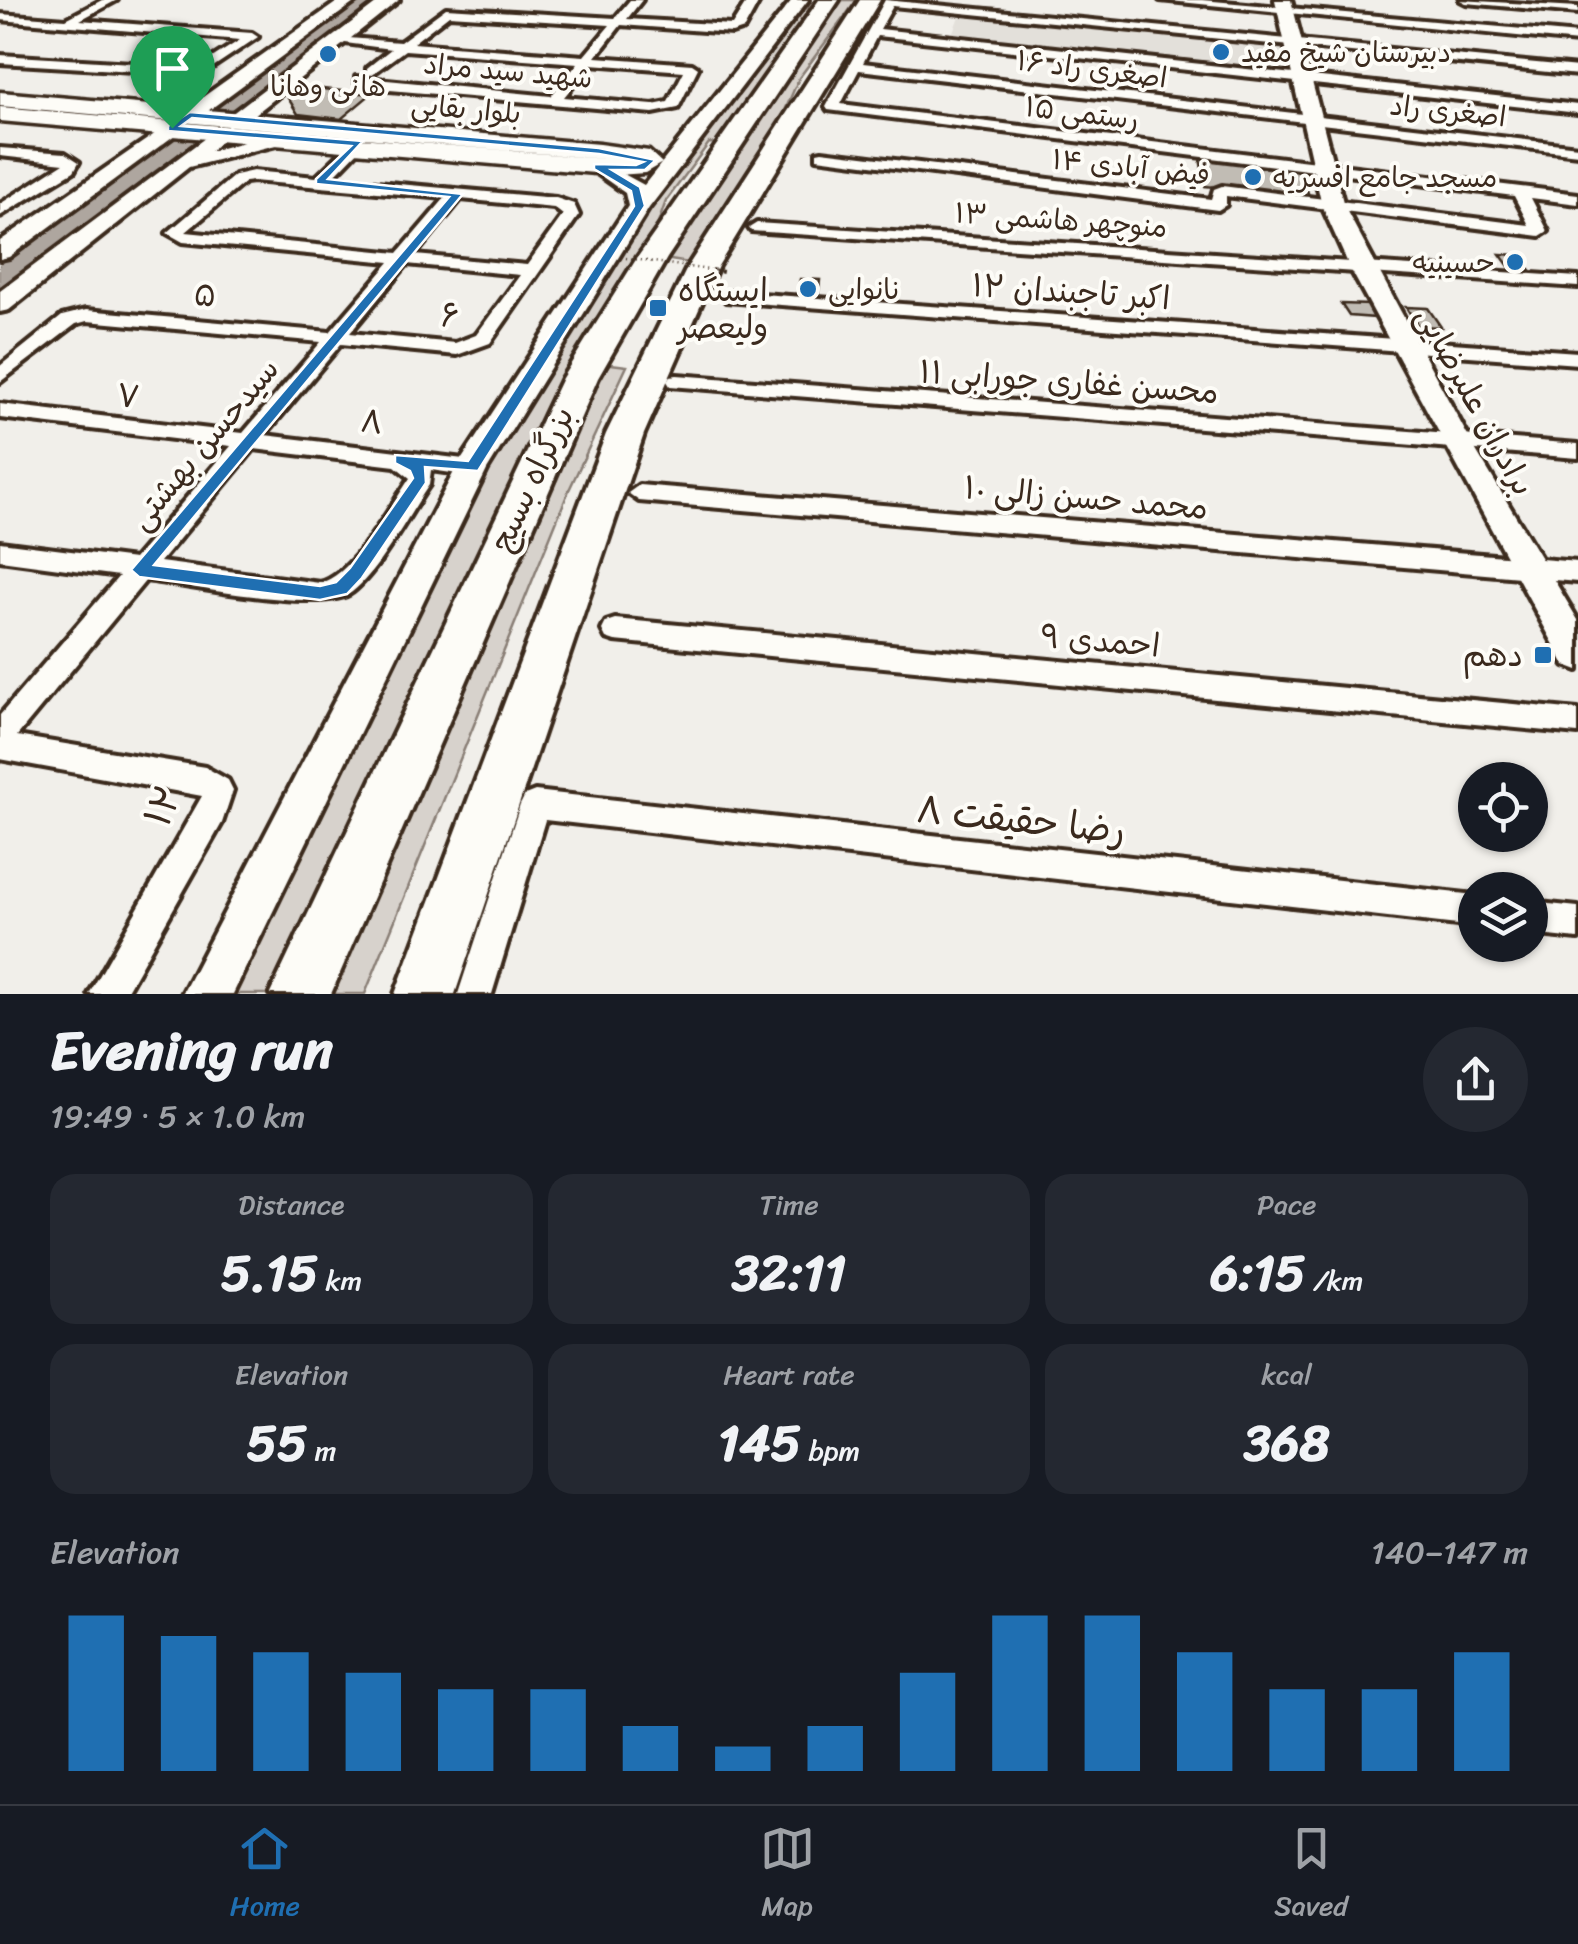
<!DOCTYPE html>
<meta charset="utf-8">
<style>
:root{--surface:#171b24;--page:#242831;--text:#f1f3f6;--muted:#9ea1a6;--line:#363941;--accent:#1f6fb2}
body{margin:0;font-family:Sriracha,"Playpen Sans Arabic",sans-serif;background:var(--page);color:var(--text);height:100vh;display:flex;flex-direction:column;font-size:38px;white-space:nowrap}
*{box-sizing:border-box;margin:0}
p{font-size:32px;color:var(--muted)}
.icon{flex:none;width:55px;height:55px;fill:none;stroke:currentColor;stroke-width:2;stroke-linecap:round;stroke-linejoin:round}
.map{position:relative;height:994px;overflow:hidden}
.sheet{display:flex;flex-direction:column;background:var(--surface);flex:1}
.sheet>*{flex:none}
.fabs{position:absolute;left:1458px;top:762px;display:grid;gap:20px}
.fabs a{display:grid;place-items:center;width:90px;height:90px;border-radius:50%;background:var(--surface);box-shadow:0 2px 8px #0004;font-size:50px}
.pin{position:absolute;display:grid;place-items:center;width:85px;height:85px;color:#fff;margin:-102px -42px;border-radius:50% 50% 50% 0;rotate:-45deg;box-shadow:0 0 10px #0007}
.pin .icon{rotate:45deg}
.round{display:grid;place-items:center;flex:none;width:105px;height:105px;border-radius:52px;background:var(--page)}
.summary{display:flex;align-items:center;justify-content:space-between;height:170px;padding:0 50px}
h1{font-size:55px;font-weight:700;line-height:75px}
.stats{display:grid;grid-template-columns:repeat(3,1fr);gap:15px;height:170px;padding:10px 50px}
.stats div{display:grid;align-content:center;border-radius:25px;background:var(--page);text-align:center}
.stats b{font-size:50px;font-weight:700}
.stats small{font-size:28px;font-weight:400}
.stats p{font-size:28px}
.chart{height:280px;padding:20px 50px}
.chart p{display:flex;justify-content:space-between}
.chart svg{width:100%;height:180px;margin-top:10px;stroke:var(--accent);stroke-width:6}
.tab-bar{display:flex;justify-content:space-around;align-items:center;height:140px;border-top:2px solid var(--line);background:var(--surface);font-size:28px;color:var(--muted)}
.tab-bar a{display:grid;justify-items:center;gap:5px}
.tab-bar .current{color:var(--accent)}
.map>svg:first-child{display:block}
.built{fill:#e3e0da}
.green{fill:#d7d2cc;stroke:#897e75;stroke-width:2.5}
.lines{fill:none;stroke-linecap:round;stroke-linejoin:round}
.river{fill:#aea69f;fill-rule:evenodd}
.building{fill:#c1bcb4;stroke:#3b2a1e;stroke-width:2.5}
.minor-casing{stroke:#3b2a1e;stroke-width:8}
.secondary-casing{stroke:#3b2a1e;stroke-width:8}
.primary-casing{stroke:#3b2a1e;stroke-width:7}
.trunk-casing{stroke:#3b2a1e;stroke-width:8}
.minor{fill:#fdfcf7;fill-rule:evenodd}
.secondary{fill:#fdfcf7;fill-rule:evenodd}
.primary{fill:#fdfcf7;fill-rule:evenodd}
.trunk{fill:#fdfcf7;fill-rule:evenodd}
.path-bridge-far1{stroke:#3b2a1e;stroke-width:2.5;stroke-dasharray:1 4;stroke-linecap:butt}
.path-bridge{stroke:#3b2a1e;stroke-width:4;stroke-dasharray:2.5 6;stroke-linecap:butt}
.route{fill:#1f6fb2;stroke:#fff;stroke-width:2.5;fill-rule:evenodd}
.poi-dot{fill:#1f6fb2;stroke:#fdfcf7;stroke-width:4}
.labels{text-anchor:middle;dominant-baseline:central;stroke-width:8;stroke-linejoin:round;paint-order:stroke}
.far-poi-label{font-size:28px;fill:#3b2a1e;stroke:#fdfcf7;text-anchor:start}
.far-street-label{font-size:28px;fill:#3b2a1e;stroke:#fdfcf7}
.poi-label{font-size:32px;fill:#3b2a1e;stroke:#fdfcf7;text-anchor:start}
.street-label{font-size:32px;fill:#3b2a1e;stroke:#fdfcf7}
.near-street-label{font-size:38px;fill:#3b2a1e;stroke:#fdfcf7}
</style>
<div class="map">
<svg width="1578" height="994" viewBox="0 0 1578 994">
<rect width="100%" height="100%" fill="#f1efea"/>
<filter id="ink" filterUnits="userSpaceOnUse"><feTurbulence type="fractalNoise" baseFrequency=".01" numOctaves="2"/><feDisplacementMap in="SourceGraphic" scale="20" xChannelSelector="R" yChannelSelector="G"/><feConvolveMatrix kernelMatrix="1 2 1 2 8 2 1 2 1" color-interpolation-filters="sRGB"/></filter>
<g filter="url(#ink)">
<polygon class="built" points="960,14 1284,46 1290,72 951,37"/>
<g class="green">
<polygon points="816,0 821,0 719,144 709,143 666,201 655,232 530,448 328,871 275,994 225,994 468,498 615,252 707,130 745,87 750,72 789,23"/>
<polygon points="838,0 857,0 799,78 778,127 689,263 664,259"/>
<polygon points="176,137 198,138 0,296 0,265"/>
<polygon points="603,363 627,366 569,490 365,994 327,994"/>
</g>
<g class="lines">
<polygon class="river" points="358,0 381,0 11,284 0,286 0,262"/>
</g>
<g class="building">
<polygon points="303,87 371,94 341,119 298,114 288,98"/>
<polygon points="1200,158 1300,168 1309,196 1205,186"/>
<polygon points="1500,254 1518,255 1530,269 1511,269"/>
<polygon points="800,279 820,280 818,299 796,297"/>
<polygon points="1341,304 1370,305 1376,318 1349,316"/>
<polygon points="1406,307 1428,308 1441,327 1418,326"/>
</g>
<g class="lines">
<g class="minor-casing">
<g id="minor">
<polygon points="102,0 117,0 80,20 252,33 258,37 201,75 0,63 0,55 198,67 240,40 0,20 0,14 66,19"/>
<path d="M630 0H642L627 19 732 25 748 0H760L744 29 732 33 621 25 596 57 692 64 698 68 678 108 653 113 367 88 356 83V77L551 96 578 63 405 50 371 75 367 74V68L391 49 330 41 336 37 400 42 446 8 615 18ZM449 15 610 25 584 56 413 43ZM591 64 684 71 668 102 653 105 564 97Z"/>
<polygon points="885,0 1578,67 1578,75 893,6 880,29 1578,105 1578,113 877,36 863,63 1578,146 1578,154 859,70 841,104 1578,194 1578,204 1531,198 1548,231 1540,236 1226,196 1226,205 1218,210 817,158 817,152 822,151 1211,199 1214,189 1222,186 1529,225 1514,196 828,110 826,107"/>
<polygon points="1160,0 1202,0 1578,34 1578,42"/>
<polygon points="1460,0 1578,7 1578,13 1466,3"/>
<path d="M354 140 366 143 332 178 556 198 574 204 579 215 490 343 457 355 341 344 265 435 472 460 483 468 472 476 431 470 429 485C409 514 379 571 352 592 326 614 185 585 146 580L17 736 205 767 228 780 233 790 222 823 125 994H89L202 796 0 759V715L119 576 0 560V542L134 559 231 446 0 418V404L243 433 321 342 87 321 76 324 0 382V366L62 316 86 310 330 332 390 262 183 242 167 233 235 175 253 171 316 177ZM253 181 445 198 398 253 186 232 245 182ZM461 199 554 208 563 215 527 265 415 255ZM407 264 520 275 476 335 455 343 350 333ZM254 449 395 466 410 478C390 507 353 575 320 583L160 562Z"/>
<polygon points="0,148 65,153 79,162 74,171 0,216 0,204 64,163 0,156"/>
<polygon points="757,223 1578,277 1578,287 751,231 749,228"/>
<polygon points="732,292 1578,352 1578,364 726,301 726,293"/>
<polygon points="677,375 1578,444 1578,458 670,386 667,381 670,376"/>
<polygon points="639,485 1578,562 1578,582 639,501 628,493"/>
<polygon points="615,619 1578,710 1578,734 615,641 606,638 602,630 606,622"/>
<polygon points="535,791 1475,895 1475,927 545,820 492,994 458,994 520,805 525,795"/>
<polygon points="1530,902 1578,907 1578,939 1530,934"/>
</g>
</g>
<g class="secondary-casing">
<g id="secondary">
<polygon points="340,0 358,0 197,119 183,119 183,111"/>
<polygon points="381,0 399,0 244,123 230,123 230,115"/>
<polygon points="792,0 808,0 649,208 487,470 233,994 182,994 456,468 628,206 625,193 587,166 598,160 644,185"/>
<polygon points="1275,0 1291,0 1344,206 1471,442 1578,620 1578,670 1565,665 1350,268 1322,206"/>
<polygon points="172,122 179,124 179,132 9,257 0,259 0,241"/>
<polygon points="221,126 231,132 210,151 285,131 295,137 292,141 189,167 9,310 0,312 0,291"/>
</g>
</g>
<g class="primary-casing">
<polygon id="primary" points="0,92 599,144 649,151 662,163 645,173 618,175 0,121 0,107 616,160 0,106"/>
</g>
<g class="trunk-casing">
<g id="trunk">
<polygon points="819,0 839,0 667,258 598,378 331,994 270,994 562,378 637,258"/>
<polygon points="860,0 880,0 718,266 644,434 455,994 395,994 606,434 688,266"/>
</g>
</g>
<use href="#minor" class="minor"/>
<use href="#secondary" class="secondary"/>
<use href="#primary" class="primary"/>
<use href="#trunk" class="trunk"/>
<polyline class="path-bridge-far1" points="626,258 723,272"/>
<polyline class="path-bridge" points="712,270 723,272"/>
</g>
</g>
<path class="route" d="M190 112 599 148 656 160 645 170H612L640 187 645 206 478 471 425 467 426 483 362 578 347 594 320 600 139 577 131 570 449 197 316 184V179L351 146 168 131V126ZM192 118 599 154 643 162 636 165 594 164V169L631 191 634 206 629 214 468 461 395 455V463L410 471 413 478 350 568 336 582 320 586 154 565 463 194 328 179 363 141 181 126Z"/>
<g class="poi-dot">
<circle cx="1221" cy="52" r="10"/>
<circle cx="328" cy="54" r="10"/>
<circle cx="1253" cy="177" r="10"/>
<circle cx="1515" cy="262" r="10"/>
<circle cx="808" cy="289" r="10"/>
<rect x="648" y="298" width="20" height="20" rx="5"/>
<rect x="1533" y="645" width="20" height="20" rx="5"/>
</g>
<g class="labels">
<g class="far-poi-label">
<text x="1241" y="52">دبیرستان شیخ مفید</text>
<text x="328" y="86" text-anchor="middle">هانی وهانا</text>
<text x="1273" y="177">مسجد جامع افسریه</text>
<text x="1495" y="262" text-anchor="end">حسینیه</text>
<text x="828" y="289">نانوایی</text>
</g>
<g class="far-street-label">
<text transform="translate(1092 69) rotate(7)">اصغری راد ۱۶</text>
<text transform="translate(508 71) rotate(5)">شهید سید مراد</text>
<text transform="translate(466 109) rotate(5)">بلوار بقایی</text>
<text transform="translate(1448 111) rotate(6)">اصغری راد</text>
<text transform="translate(1082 113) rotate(7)">رستمی ۱۵</text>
<text transform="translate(1131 167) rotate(6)">فیض آبادی ۱۴</text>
<text transform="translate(1061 220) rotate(4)">منوچهر هاشمی ۱۳</text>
</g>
<g class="poi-label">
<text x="678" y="290">ایستگاه<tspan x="678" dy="37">ولیعصر</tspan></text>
<text x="1523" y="655" text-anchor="end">دهم</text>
</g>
<g class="street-label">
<text transform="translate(1071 292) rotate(4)">اکبر تاجبندان ۱۲</text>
<text transform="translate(205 295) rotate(5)">۵</text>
<text transform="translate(450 315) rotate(-4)">۶</text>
<text transform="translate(1069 382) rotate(4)">محسن غفاری جورابی ۱۱</text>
<text transform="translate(128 396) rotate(7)">۷</text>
<text transform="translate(1475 401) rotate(61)">برادران علیرضایی</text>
<text transform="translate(372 422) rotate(7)">۸</text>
<text transform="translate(204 444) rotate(-50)">سیدحسن بهشتی</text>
<text transform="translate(532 479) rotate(-65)">بزرگراه بسیج</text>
<text transform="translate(1086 498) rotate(5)">محمد حسن زالی ۱۰</text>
<text transform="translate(1100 641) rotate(5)">احمدی ۹</text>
</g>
<g class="near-street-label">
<text transform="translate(163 806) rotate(-67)">۱۲</text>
<text transform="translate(1021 820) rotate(6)">رضا حقیقت ۸</text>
</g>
</g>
</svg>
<div class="fabs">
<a><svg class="icon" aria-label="locate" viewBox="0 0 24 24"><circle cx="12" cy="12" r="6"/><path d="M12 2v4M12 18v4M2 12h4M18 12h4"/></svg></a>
<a><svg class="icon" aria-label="layers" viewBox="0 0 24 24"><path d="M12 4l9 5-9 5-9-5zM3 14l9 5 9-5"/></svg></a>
</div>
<div class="pin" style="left:172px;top:128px;background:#1e9e55"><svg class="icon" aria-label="arrive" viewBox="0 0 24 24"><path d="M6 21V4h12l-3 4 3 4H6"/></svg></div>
</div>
<section class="sheet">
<div class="summary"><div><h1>Evening run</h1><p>19:49 · 5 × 1.0 km</p></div><a class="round"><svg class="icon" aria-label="share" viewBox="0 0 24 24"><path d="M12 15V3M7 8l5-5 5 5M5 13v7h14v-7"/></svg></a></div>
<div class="stats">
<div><p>Distance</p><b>5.15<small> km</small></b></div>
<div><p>Time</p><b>32:11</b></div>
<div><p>Pace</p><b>6:15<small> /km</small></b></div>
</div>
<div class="stats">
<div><p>Elevation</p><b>55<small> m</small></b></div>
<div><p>Heart rate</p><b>145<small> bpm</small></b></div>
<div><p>kcal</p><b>368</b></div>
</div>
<div class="chart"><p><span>Elevation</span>140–147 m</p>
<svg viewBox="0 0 160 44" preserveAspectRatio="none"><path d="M5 44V6M15 44V11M25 44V15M35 44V20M45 44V24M55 44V24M65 44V33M75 44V38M85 44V33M95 44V20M105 44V6M115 44V6M125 44V15M135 44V24M145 44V24M155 44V15"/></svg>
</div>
</section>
<nav class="tab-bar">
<a class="current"><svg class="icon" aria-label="home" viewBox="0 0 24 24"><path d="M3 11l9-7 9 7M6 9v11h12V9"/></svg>Home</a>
<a><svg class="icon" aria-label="map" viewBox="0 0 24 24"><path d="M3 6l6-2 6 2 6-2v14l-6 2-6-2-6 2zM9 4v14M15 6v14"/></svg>Map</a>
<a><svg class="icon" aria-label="saved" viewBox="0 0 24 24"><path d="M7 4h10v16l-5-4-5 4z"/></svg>Saved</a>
</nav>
